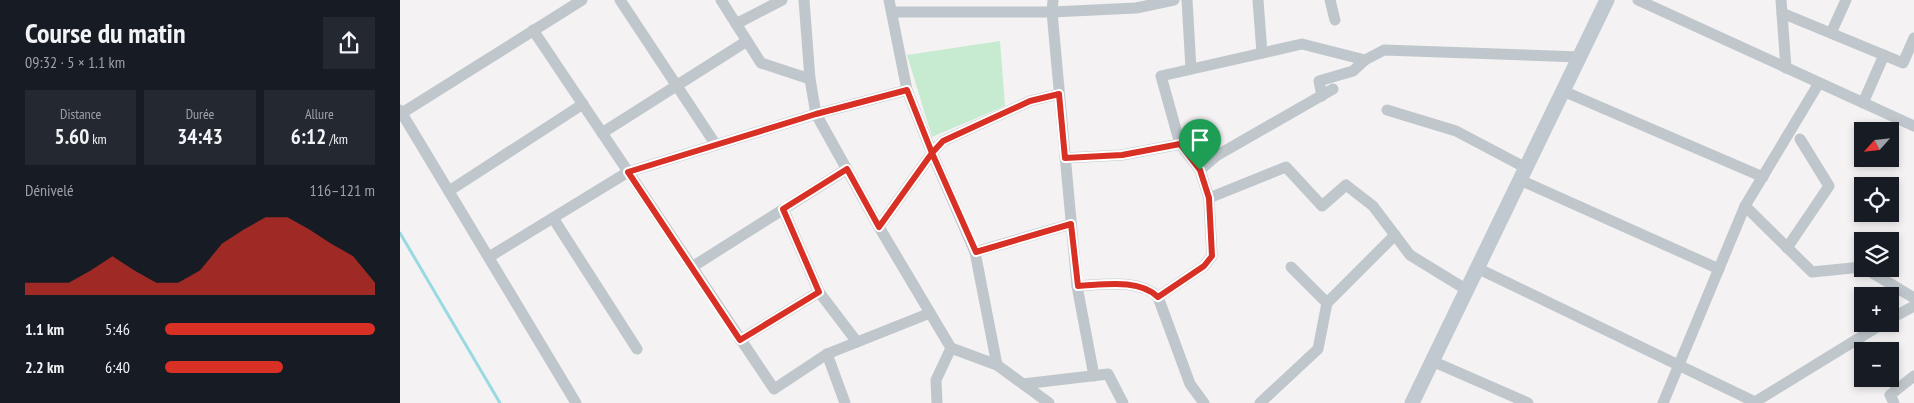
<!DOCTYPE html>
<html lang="fr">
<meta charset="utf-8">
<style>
:root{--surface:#171b24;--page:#242831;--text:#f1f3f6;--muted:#9ea1a6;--accent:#d93025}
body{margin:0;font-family:"PT Sans Narrow",sans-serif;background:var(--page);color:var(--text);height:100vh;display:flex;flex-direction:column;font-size:19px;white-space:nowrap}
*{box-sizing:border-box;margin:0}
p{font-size:16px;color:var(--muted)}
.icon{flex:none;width:28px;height:28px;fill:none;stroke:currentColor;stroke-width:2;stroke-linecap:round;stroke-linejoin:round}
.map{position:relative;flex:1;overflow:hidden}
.details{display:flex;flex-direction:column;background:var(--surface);width:400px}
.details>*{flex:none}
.needle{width:32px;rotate:243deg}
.fabs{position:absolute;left:1454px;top:122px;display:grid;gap:10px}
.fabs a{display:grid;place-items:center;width:45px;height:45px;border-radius:0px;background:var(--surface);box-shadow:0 2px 8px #0003;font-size:25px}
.pin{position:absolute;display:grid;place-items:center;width:42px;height:42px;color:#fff;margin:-51px -21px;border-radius:50% 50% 50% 0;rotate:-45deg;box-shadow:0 0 5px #0007}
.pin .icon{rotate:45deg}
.round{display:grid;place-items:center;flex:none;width:52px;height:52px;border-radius:0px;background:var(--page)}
.summary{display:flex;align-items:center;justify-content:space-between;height:85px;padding:0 25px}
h1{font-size:28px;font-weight:600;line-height:38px}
.figures{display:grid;grid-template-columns:repeat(3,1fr);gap:8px;height:85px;padding:5px 25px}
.figures div{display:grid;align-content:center;border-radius:0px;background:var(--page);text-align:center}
.figures b{font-size:21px;font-weight:600}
.figures small{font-size:14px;font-weight:400}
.figures p{font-size:14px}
.chart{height:140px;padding:10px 25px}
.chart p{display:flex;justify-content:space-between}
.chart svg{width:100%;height:90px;margin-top:5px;fill:var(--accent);opacity:.7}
ul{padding:0 25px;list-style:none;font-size:16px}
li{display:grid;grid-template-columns:80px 60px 1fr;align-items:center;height:38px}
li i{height:12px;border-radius:6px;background:var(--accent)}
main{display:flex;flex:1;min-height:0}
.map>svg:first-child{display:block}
.green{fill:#c7ebd1}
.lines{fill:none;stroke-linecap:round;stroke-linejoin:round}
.stream{stroke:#99dae2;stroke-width:3}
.minor{stroke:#bfc7cc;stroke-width:11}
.secondary{stroke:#c0c9d0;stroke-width:15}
.route-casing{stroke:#fff;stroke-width:10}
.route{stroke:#d93025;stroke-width:6}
</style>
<main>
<section class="details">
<div class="summary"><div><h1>Course du matin</h1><p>09:32 · 5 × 1.1 km</p></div><a class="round"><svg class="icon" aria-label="share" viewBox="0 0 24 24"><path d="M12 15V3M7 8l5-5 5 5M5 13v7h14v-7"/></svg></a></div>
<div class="figures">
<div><p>Distance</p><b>5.60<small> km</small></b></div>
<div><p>Durée</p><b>34:43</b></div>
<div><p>Allure</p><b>6:12<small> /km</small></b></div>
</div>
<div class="chart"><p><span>Dénivelé</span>116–121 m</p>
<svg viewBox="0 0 160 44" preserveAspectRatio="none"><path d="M0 44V38L10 38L20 38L30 32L40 25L50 32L60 38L70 38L80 32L90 19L100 12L110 6L120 6L130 12L140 19L150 25L160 38V44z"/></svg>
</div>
<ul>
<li><b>1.1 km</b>5:46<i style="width:100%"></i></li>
<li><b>2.2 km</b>6:40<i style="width:56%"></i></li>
</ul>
</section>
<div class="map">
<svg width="1514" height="403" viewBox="0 0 1514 403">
<rect width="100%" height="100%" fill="#f4f2f2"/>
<polygon class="green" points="600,41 605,106 532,137 507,55"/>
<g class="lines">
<polyline class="stream" points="0,233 100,403"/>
<g class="minor">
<polyline points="220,0 316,145"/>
<polyline points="321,0 361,63 410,79"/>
<polyline points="404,0 410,79 416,114 479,227 551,348"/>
<polyline points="489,0 507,90 532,153 575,252 597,365"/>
<path d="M653 0 652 12 677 286C703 285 738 278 758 297L790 384 804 403"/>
<polyline points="787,0 791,69"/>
<polyline points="858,0 862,53"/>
<polyline points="930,0 935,20"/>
<polyline points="1238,0 1514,126"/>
<polyline points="1381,0 1386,68"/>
<polyline points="492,12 652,12 736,8 774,0"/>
<polyline points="1382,13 1503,63 1514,38"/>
<polyline points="336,24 382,0"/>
<polyline points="133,30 374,389 427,354 530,313"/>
<polyline points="1431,33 1446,0"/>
<polyline points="1163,91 1363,177"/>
<polyline points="922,96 919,81 953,71 965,60"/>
<polyline points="1463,103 1484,55"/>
<polyline points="0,110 176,403"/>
<polyline points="987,110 1056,131 1126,168"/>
<polyline points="2,113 182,0"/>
<polyline points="202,133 347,41"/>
<polyline points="665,158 722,155 780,144"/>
<polyline points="800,170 816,156 933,89"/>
<polyline points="1120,180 1319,269"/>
<polyline points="49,191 183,104"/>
<polyline points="809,198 886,167 922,206 946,185 973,206 1010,255 1067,290"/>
<polyline points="1345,206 1412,272 1462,267"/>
<polyline points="383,209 419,292 457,342"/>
<polyline points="153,218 237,349"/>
<polyline points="479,227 532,153 543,141 630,101 659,94"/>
<polyline points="1387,248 1429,186 1400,139"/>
<polyline points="575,252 671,224"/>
<polyline points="89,257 228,172 416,114 507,90"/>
<polyline points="292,267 447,169"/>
<polyline points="891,267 927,303"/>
<polyline points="1077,268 1355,402"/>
<polyline points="1466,269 1514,298"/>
<polyline points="677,286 694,376"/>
<polyline points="758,297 804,266 812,256 809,198 800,170 780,144 761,76 902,44 965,60 984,50 1180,57"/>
<polyline points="1490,319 1514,306"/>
<polyline points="340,340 419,292"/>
<polyline points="427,354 445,403"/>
<polyline points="1032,361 1128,403"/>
<polyline points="623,384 708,374 723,403"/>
<polyline points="1355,402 1482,324"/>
<polyline points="537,403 536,380 551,348 597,365 649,403"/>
<polyline points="860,403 918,349 927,303 995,235"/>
<polyline points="1263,403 1345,206 1419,83"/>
<polyline points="1494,403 1490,395 1514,376"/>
</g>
<polyline class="secondary" points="1012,403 1207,0"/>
</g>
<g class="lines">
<g class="route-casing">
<path id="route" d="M800 170 780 144 722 155 665 158 659 94 630 101 543 141 532 153 507 90 416 114 228 172 340 340 419 292 383 209 447 169 479 227 532 153 576 252 671 224 678 286C703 285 738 278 758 297L804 266 812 256 809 198 800 170"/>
</g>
<use href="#route" class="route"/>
</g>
</svg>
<div class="fabs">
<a><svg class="needle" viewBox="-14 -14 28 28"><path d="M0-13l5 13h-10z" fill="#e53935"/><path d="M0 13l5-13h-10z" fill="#9ea1a6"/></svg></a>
<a><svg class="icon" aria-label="locate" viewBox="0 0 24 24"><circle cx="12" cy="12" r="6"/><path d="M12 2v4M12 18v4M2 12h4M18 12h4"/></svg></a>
<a><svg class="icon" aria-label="layers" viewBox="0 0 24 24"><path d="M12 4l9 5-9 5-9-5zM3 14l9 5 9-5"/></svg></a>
<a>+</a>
<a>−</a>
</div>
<div class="pin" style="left:800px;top:170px;background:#1e9e55"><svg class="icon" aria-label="arrive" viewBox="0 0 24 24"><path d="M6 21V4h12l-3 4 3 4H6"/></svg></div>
</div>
</main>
